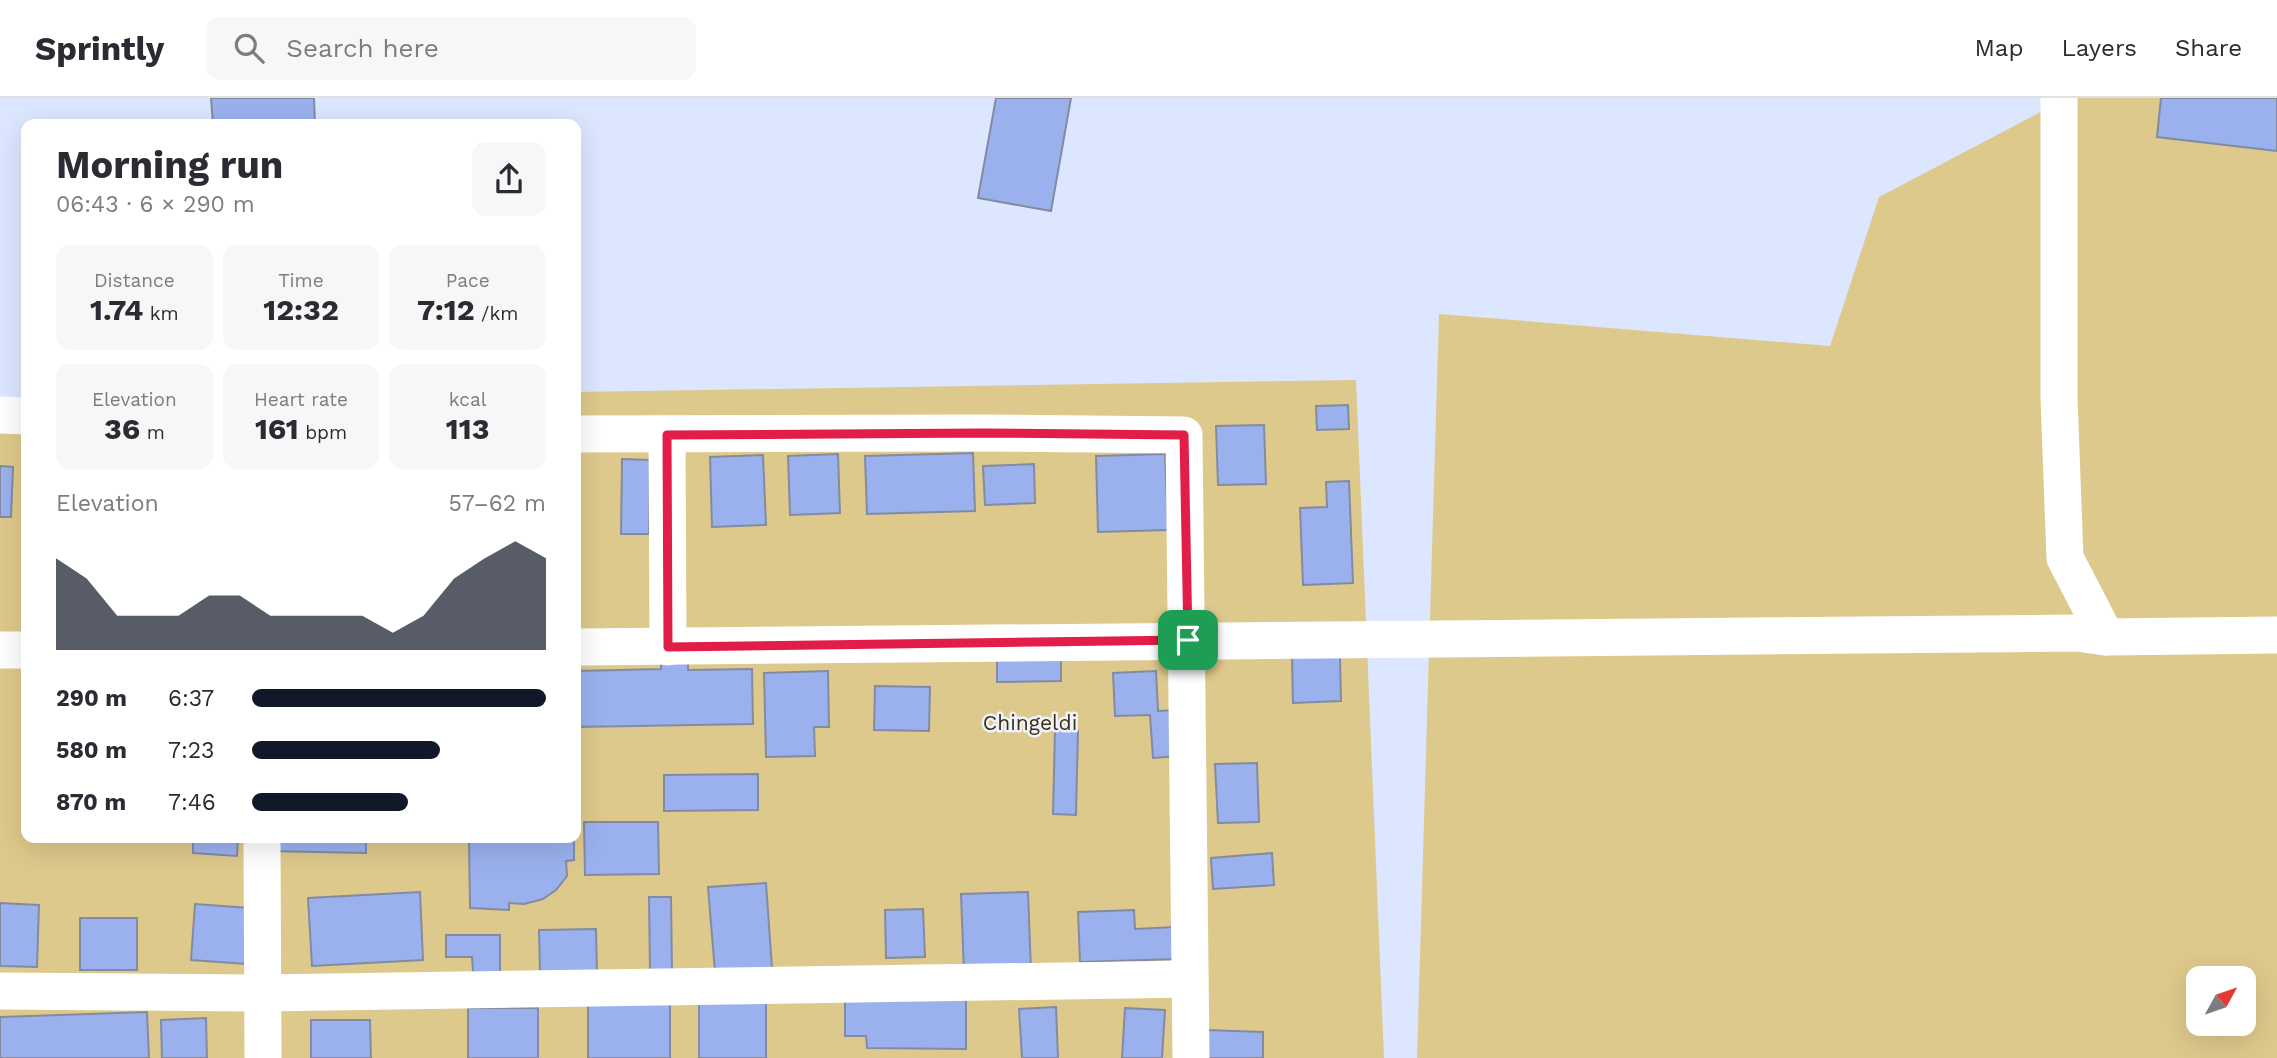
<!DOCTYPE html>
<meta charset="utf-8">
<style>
:root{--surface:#fff;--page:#f7f7f7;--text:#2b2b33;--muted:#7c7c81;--line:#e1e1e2;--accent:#111827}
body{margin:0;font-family:"Work Sans",sans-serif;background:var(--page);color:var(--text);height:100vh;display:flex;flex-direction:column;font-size:26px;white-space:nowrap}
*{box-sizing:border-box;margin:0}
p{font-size:23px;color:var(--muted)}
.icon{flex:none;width:38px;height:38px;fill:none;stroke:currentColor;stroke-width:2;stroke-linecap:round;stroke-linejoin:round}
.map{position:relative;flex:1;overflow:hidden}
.sheet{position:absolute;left:21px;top:21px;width:560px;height:724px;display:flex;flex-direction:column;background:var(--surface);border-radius:14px;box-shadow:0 7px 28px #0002}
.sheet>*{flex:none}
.needle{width:46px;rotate:50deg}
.controls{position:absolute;left:2186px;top:868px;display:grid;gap:14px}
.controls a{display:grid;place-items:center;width:70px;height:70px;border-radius:14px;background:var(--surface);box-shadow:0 7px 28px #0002;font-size:35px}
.pin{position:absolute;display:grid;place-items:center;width:60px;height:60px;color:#fff;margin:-30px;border-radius:14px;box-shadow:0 4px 10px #0006}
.round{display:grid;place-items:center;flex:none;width:74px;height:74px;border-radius:14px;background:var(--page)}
.headline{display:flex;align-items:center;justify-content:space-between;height:119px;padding:0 35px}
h1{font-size:38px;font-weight:700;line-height:52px}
.stats{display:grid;grid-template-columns:repeat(3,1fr);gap:10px;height:119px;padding:7px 35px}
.stats div{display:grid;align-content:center;border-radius:14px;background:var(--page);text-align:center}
.stats b{font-size:30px;font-weight:700}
.stats small{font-size:19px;font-weight:400}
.stats p{font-size:19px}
.chart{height:196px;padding:14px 35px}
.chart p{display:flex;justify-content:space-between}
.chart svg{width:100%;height:126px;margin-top:7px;fill:var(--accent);opacity:.7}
ul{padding:0 35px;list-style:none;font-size:23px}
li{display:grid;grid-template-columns:112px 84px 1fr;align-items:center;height:52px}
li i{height:18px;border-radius:9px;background:var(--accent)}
header{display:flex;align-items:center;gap:42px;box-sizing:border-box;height:98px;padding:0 35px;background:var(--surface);border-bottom:2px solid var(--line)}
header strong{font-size:33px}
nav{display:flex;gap:38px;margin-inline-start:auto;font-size:24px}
.search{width:490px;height:63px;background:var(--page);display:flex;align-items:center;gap:18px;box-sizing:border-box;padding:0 24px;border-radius:14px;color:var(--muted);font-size:26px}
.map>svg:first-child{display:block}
.green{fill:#dec98c;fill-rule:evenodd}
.building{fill:#9ab1ee;stroke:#838ba1;stroke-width:2}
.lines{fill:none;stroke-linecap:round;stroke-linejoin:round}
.minor{stroke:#fff;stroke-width:37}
.route-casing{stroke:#fff;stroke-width:14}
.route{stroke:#e11d48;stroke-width:9}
.labels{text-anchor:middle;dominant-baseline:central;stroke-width:5;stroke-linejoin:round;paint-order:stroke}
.park-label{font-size:21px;fill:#3a2f10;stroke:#eff3fd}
</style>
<header>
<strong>Sprintly</strong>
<div class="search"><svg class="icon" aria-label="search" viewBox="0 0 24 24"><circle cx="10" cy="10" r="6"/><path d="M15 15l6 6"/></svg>Search here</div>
<nav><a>Map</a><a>Layers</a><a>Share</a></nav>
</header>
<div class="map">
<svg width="2277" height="960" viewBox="0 0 2277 960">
<rect width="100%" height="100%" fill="#dce6fe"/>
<g class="green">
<path d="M2067 0H2250L2277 4V960H1417L1439 216 1830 248 1879 99ZM2198 880H2244V926H2198Z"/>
<polygon points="1356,282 1384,960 0,960 0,303 26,303 26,740 576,740 576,294"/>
</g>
<g class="building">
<polygon points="211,0 314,0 315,26 213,26"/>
<polygon points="996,0 1071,0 1051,113 978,100"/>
<polygon points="2161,0 2277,0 2277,53 2157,39"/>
<polygon points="1348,307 1349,331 1317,332 1316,308"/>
<polygon points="1264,327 1266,386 1218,387 1216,328"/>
<polygon points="973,355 975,413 867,416 865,358"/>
<polygon points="838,356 840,415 790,417 788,358"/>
<polygon points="1165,356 1168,432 1098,434 1096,358"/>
<polygon points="763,357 766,427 712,429 710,359"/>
<polygon points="622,361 650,362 649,436 621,436"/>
<polygon points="1034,366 1035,405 985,407 983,368"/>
<polygon points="0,368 13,369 11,419 0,419"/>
<polygon points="1349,383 1353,485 1303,487 1300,410 1327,409 1326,384"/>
<polygon points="661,554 688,554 688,572 752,571 753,626 576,629 576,573 661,571"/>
<polygon points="1340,557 1341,603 1293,605 1292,559"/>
<polygon points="997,560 1061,560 1061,583 997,584"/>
<polygon points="828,573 829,629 814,629 815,658 766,659 764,575"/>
<polygon points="1156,573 1158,613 1176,612 1179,658 1153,660 1150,617 1115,618 1113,575"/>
<polygon points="875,588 930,589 929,633 874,632"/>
<polygon points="1055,632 1078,633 1076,717 1053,716"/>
<polygon points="1257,665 1259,724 1218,725 1215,666"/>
<polygon points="758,676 758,712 664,713 664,677"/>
<polygon points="584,724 658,724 659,776 585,777"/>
<polygon points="193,740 238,740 237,758 193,755"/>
<polygon points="267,740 366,740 366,755 267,753"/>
<polygon points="469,740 574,740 574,762 566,763 567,778 556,792 543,801 524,806 509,805 509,812 470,810"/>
<polygon points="1272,755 1274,787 1213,791 1211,760"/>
<polygon points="766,785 772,870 715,874 708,789"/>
<polygon points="420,794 423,862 312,868 308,800"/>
<polygon points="1028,794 1031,873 964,875 961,796"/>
<polygon points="649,799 671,799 672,873 650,873"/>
<polygon points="0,805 39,807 37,869 0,868"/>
<polygon points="195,806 249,810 246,866 191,862"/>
<polygon points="923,811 925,859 886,860 885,812"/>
<polygon points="1134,812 1135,831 1175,829 1176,861 1080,864 1078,814"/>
<rect x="80" y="820" width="57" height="52"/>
<polygon points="596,831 597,874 540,875 539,832"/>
<polygon points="446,837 500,837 500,874 473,874 472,859 446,859"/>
<polygon points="845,893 966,893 966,951 867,950 866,938 845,938"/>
<rect x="699" y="901" width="67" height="59"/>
<rect x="588" y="906" width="82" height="54"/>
<polygon points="1056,909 1058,960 1022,960 1019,911"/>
<rect x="468" y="910" width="70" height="50"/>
<polygon points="1125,910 1165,912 1162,960 1122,960"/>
<polygon points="147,914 149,960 0,960 0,919"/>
<polygon points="206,920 207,960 162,960 161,922"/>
<polygon points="311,922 370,922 371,960 311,960"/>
<polygon points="1207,932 1263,934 1263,960 1206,960"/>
</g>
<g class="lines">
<g class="minor">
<polyline points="2059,0 2059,300 2065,460 2106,539"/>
<polyline points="0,317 26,318"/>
<polyline points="576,336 982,335 1184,337 1191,960"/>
<polyline points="667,337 668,549"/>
<polyline points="576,549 2076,535 2106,539 2277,537"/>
<polyline points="0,552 26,552"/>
<polyline points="262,740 263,960"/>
<polyline points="0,893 263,895 1190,881"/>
</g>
</g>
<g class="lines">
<g class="route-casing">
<polygon id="route" points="982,335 1184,337 1188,542 668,549 667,337"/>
</g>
<use href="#route" class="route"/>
</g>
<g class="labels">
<g class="park-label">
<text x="1030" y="624">Chingeldi</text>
</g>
</g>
</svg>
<div class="controls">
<a><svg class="needle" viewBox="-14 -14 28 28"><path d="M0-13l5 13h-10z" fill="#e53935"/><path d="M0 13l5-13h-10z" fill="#7c7c81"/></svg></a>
</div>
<div class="pin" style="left:1188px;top:542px;background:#1e9e55"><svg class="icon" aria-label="arrive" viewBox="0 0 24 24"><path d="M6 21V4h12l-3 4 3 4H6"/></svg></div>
<section class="sheet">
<div class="headline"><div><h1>Morning run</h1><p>06:43 · 6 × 290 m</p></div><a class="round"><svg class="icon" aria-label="share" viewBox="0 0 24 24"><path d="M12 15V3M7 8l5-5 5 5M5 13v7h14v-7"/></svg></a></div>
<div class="stats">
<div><p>Distance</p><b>1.74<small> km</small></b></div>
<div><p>Time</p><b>12:32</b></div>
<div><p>Pace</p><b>7:12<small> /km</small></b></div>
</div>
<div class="stats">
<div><p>Elevation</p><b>36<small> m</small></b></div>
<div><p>Heart rate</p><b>161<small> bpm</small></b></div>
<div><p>kcal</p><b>113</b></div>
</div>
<div class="chart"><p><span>Elevation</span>57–62 m</p>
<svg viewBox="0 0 160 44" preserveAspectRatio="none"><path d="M0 44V12L10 19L20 32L30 32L40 32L50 25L60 25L70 32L80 32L90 32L100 32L110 38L120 32L130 19L140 12L150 6L160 12V44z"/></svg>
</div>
<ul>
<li><b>290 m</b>6:37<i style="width:100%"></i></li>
<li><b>580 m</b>7:23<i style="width:64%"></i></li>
<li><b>870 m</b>7:46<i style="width:53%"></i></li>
</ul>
</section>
</div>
